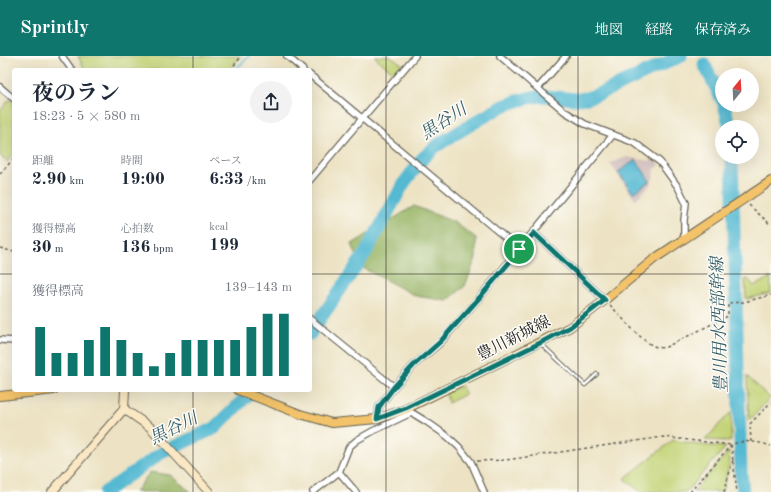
<!DOCTYPE html>
<html lang="ja">
<meta charset="utf-8">
<style>
:root{--surface:#fff;--page:#f2f2f3;--text:#1f2937;--muted:#747a83;--accent:#0f766e}
body{margin:0;font-family:"Old Standard TT","Noto Serif JP",serif;background:var(--page);color:var(--text);height:100vh;display:flex;flex-direction:column;font-size:15px;white-space:nowrap}
*{box-sizing:border-box;margin:0}
p{font-size:13px;color:var(--muted)}
.icon{flex:none;width:22px;height:22px;fill:none;stroke:currentColor;stroke-width:2;stroke-linecap:round;stroke-linejoin:round}
.map{position:relative;flex:1;overflow:hidden}
.panel{position:absolute;left:12px;top:12px;width:300px;height:324px;display:flex;flex-direction:column;background:var(--surface);border-radius:4px;box-shadow:0 4px 16px #0002}
.panel>*{flex:none}
.needle{width:26px;rotate:18deg}
.controls{position:absolute;left:715px;top:12px;display:grid;gap:8px}
.controls a{display:grid;place-items:center;width:44px;height:44px;border-radius:50%;background:var(--surface);box-shadow:0 4px 16px #0002;font-size:20px}
.pin{position:absolute;display:grid;place-items:center;width:34px;height:34px;color:#fff;margin:-17px;border:2px solid #fff;border-radius:50%;box-shadow:0 1px 4px #0007}
.round{display:grid;place-items:center;flex:none;width:42px;height:42px;border-radius:21px;background:var(--page)}
.headline{display:flex;align-items:center;justify-content:space-between;height:68px;padding:0 20px}
h1{font-size:22px;font-weight:700;line-height:30px}
.metrics{display:grid;grid-template-columns:repeat(3,1fr);gap:6px;height:68px;padding:4px 20px}
.metrics div{display:grid;align-content:center}
.metrics b{font-size:17px;font-weight:700}
.metrics small{font-size:11px;font-weight:400}
.metrics p{font-size:11px}
.chart{height:112px;padding:8px 20px}
.chart p{display:flex;justify-content:space-between}
.chart svg{width:100%;height:72px;margin-top:4px;stroke:var(--accent);stroke-width:6}
header{display:flex;align-items:center;gap:24px;box-sizing:border-box;height:56px;padding:0 20px;background:var(--accent);color:#fff}
header strong{font-size:19px}
nav{display:flex;gap:22px;margin-inline-start:auto;font-size:14px}
.map>svg:first-child{display:block}
.industrial{fill:#d1bfbd}
.green{fill:#c3d376;stroke:#707849}
.forest{fill:#9ab567;stroke:#5b6842}
.water{fill:#54b9d2;stroke:#386a77}
.lines{fill:none;stroke-linecap:round;stroke-linejoin:round}
.stream{stroke:#54b9d2;stroke-width:2}
.river{stroke:#54b9d2;stroke-width:13}
.lane-casing{stroke:#656257;stroke-width:4.5}
.street-casing{stroke:#656257;stroke-width:8}
.secondary-casing{stroke:#656257;stroke-width:10}
.primary-casing{stroke:#656257;stroke-width:10}
.path{stroke:#656257;stroke-width:1.5;stroke-dasharray:3 3;stroke-linecap:butt}
.lane{stroke:#fff;stroke-width:2.5}
.street{stroke:#fff;stroke-width:5.5}
.secondary{stroke:#fae7c3;stroke-width:8}
.primary{stroke:#f2c36a;stroke-width:8}
.route-casing{stroke:#fff;stroke-width:8}
.route{stroke:#0f766e;stroke-width:5}
.grid{fill:none;stroke:#1c1c1c;stroke-width:1;stroke-opacity:0.55}
.labels{text-anchor:middle;dominant-baseline:central;stroke-width:3;stroke-linejoin:round;paint-order:stroke}
.street-label{font-size:16px;fill:#1c1c1c;stroke:#fdfcf7}
.water-label{font-size:17px;font-style:italic;fill:#325b65;stroke:#fdfcf7}
</style>
<header>
<strong>Sprintly</strong>
<nav><a>地図</a><a>経路</a><a>保存済み</a></nav>
</header>
<div class="map">
<svg width="771" height="436" viewBox="0 0 771 436">
<rect width="100%" height="100%" fill="#fdfcf7"/>
<filter id="ink" filterUnits="userSpaceOnUse"><feTurbulence type="fractalNoise" baseFrequency=".025" numOctaves="2"/><feDisplacementMap in="SourceGraphic" scale="8" xChannelSelector="R" yChannelSelector="G"/><feConvolveMatrix kernelMatrix="1 2 1 2 8 2 1 2 1" color-interpolation-filters="sRGB"/></filter>
<filter id="wash" filterUnits="userSpaceOnUse"><feTurbulence type="fractalNoise" baseFrequency=".012" numOctaves="4" result="noise"/><feDisplacementMap in="SourceGraphic" scale="16" xChannelSelector="R" yChannelSelector="G"/><feGaussianBlur stdDeviation="0.9" result="paint"/><feColorMatrix in="noise" values="0 0 0 0 0 0 0 0 0 0 0 0 0 0 0 0 0 1.4 0 .05"/><feComposite in="paint" operator="in"/></filter>
<g filter="url(#wash)">
<rect width="100%" height="100%" fill="#ede3c4"/>
<polygon class="industrial" points="627,101 650,105 653,103 660,109 655,113 654,120 652,124 652,127 635,144 610,107"/>
<g class="green">
<polygon points="78,0 240,0 230,14 85,14"/>
<polygon points="374,0 391,0 403,9 395,18"/>
<polygon points="10,43 14,47 14,97 7,106 0,100 0,55"/>
<polygon points="771,221 771,237 746,243 745,223 748,223 754,230"/>
<polygon points="747,320 770,342 749,365"/>
<polygon points="461,330 466,338 448,347 446,337"/>
<polygon points="731,356 731,385 705,384"/>
<polygon points="673,384 699,389 726,391 686,436 641,436 624,423"/>
<polygon points="729,395 730,406 722,436 693,436"/>
</g>
<g class="forest">
<polygon points="414,150 454,166 476,182 476,202 465,230 447,245 416,240 361,211 352,188"/>
<polygon points="150,416 170,419 191,436 135,436"/>
</g>
<polygon class="water" points="636,104 650,125 633,137 618,116"/>
<g class="lines">
<polyline class="stream" points="235,14 249,0"/>
<g class="river">
<polyline points="704,8 722,44"/>
<polyline points="724,49 730,71"/>
<polyline points="732,101 741,418 743,436"/>
<polyline points="310,278 366,196 404,127 423,102 435,91 447,83 501,51 517,45 532,41 545,40 576,43 587,42 599,38 681,0"/>
<polyline points="105,436 163,396 215,372 253,334"/>
</g>
</g>
</g>
<g filter="url(#ink)">
<g class="lines">
<g class="lane-casing">
<polyline id="lane" points="540,287 585,329 597,318"/>
</g>
<g class="street-casing">
<g id="street">
<polyline points="62,0 72,14"/>
<polyline points="287,0 303,14"/>
<polyline points="500,0 564,55 585,68 635,87 660,106 678,131 686,147 684,164 684,182"/>
<polyline points="310,19 519,193"/>
<polyline points="0,31 14,43"/>
<polyline points="538,32 566,0"/>
<polyline points="310,124 415,0"/>
<polyline points="534,177 605,244"/>
<polyline points="310,263 394,331"/>
<polyline points="0,284 14,285"/>
<polyline points="409,355 427,366 447,380 459,391 471,406 484,436"/>
<polyline points="377,363 379,351 394,331 414,309 440,287 480,241 612,80"/>
<polyline points="339,416 356,436"/>
<polyline points="313,436 339,416 349,391 357,384 373,375 411,357"/>
</g>
</g>
<g class="secondary-casing">
<g id="secondary">
<polyline points="124,353 150,371 209,436"/>
<polyline points="52,436 124,353 125,334"/>
</g>
</g>
<g class="primary-casing">
<g id="primary">
<polyline points="238,334 300,358 332,367 377,363 406,353 570,271 605,244 654,203 771,125"/>
<polyline points="0,340 54,334"/>
</g>
</g>
<g class="path">
<polyline points="230,14 242,0"/>
<polyline points="0,118 14,102"/>
<polyline points="749,149 771,169"/>
<polyline points="0,192 14,196"/>
<path d="M610 249C621 260 640 284 654 290 658 292 662 292 666 291L728 260V247L744 246 771 239"/>
<polyline points="751,386 750,368 771,346"/>
<polyline points="731,389 737,436"/>
<polyline points="477,405 506,404 663,381 731,389"/>
<path d="M690 436 731 389C742 383 760 386 771 390"/>
<polyline points="724,436 733,404"/>
</g>
<use href="#lane" class="lane"/>
<use href="#street" class="street"/>
<use href="#secondary" class="secondary"/>
<use href="#primary" class="primary"/>
</g>
</g>
<g class="lines" filter="url(#ink)">
<g class="route-casing">
<polygon id="route" points="534,177 605,244 570,271 540,287 406,352 377,363 379,351 394,331 414,309 440,286 480,241"/>
</g>
<use href="#route" class="route"/>
</g>
<path class="grid" d="M193 0V14M386 0V436M578 0V436M0 218H14M310 218H771M193 334V436"/>
<g class="labels">
<g class="street-label">
<text transform="translate(514 283) rotate(-27)">豊川新城線</text>
</g>
<g class="water-label">
<text transform="translate(444 66) rotate(-33)">黒谷川</text>
<text transform="translate(720 269) rotate(-92)">豊川用水西部幹線</text>
<text transform="translate(174 373) rotate(-26)">黒谷川</text>
</g>
</g>
</svg>
<div class="controls">
<a><svg class="needle" viewBox="-14 -14 28 28"><path d="M0-13l5 13h-10z" fill="#e53935"/><path d="M0 13l5-13h-10z" fill="#747a83"/></svg></a>
<a><svg class="icon" aria-label="locate" viewBox="0 0 24 24"><circle cx="12" cy="12" r="6"/><path d="M12 2v4M12 18v4M2 12h4M18 12h4"/></svg></a>
</div>
<div class="pin" style="left:519px;top:193px;background:#1e9e55"><svg class="icon" aria-label="arrive" viewBox="0 0 24 24"><path d="M6 21V4h12l-3 4 3 4H6"/></svg></div>
<section class="panel">
<div class="headline"><div><h1>夜のラン</h1><p>18:23 · 5 × 580 m</p></div><a class="round"><svg class="icon" aria-label="share" viewBox="0 0 24 24"><path d="M12 15V3M7 8l5-5 5 5M5 13v7h14v-7"/></svg></a></div>
<div class="metrics">
<div><p>距離</p><b>2.90<small> km</small></b></div>
<div><p>時間</p><b>19:00</b></div>
<div><p>ペース</p><b>6:33<small> /km</small></b></div>
</div>
<div class="metrics">
<div><p>獲得標高</p><b>30<small> m</small></b></div>
<div><p>心拍数</p><b>136<small> bpm</small></b></div>
<div><p>kcal</p><b>199</b></div>
</div>
<div class="chart"><p><span>獲得標高</span>139–143 m</p>
<svg viewBox="0 0 160 44" preserveAspectRatio="none"><path d="M5 44V14M15 44V30M25 44V30M35 44V22M45 44V14M55 44V22M65 44V30M75 44V38M85 44V30M95 44V22M105 44V22M115 44V22M125 44V22M135 44V14M145 44V6M155 44V6"/></svg>
</div>
</section>
</div>
